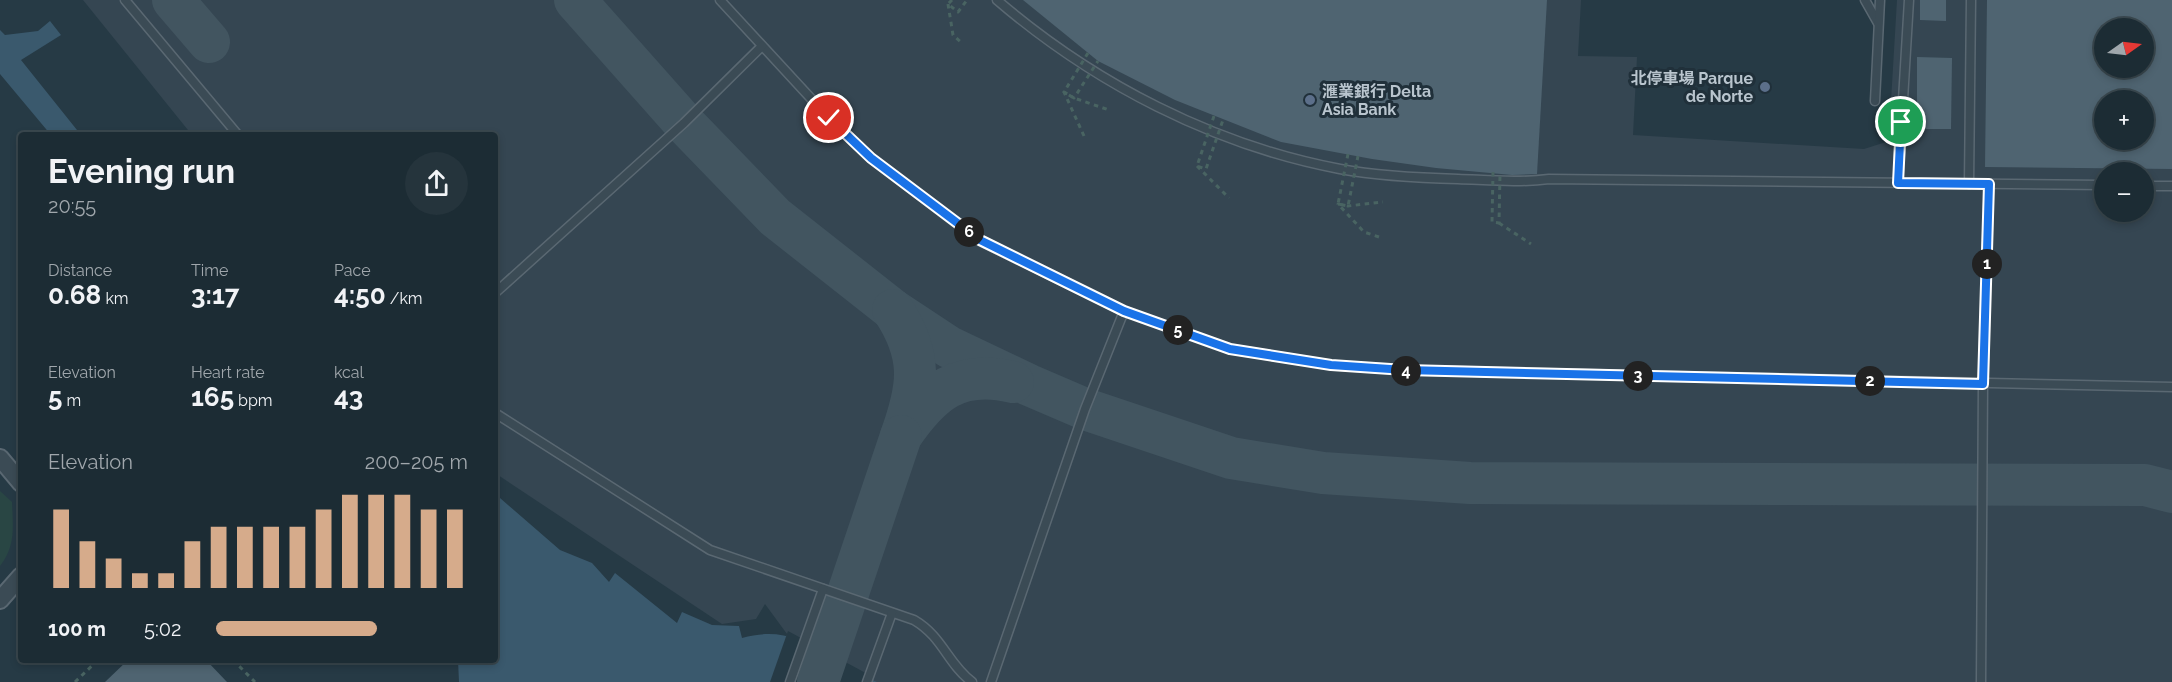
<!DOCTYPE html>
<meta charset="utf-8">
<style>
:root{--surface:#1c2c34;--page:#25343c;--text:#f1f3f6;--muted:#a0a7ac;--line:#3a484f;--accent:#d6ab8b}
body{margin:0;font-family:Raleway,"Noto Sans SC",sans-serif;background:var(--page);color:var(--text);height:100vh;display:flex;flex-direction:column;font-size:22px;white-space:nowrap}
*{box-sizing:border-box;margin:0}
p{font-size:20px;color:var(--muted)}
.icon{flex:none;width:33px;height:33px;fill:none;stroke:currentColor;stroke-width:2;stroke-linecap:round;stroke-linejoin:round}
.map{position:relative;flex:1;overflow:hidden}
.panel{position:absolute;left:18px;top:132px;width:480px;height:531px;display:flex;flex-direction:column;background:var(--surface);border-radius:6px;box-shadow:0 3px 9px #0003,0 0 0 2px var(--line)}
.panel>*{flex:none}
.needle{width:39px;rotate:76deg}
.controls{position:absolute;left:2094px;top:18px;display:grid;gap:12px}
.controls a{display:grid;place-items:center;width:60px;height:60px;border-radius:50%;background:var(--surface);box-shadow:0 3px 9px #0003,0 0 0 2px var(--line);font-size:30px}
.pin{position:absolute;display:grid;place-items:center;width:51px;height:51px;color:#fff;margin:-26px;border:3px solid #fff;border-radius:50%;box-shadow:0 2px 6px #0007}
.km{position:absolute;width:30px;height:30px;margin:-15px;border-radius:50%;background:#222;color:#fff;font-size:16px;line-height:30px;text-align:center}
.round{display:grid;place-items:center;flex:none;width:63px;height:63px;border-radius:32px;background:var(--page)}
.overview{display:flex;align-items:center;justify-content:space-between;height:102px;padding:0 30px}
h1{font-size:33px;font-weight:700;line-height:45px}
.figures{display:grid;grid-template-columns:repeat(3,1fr);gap:9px;height:102px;padding:6px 30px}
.figures div{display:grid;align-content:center}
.figures b{font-size:26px;font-weight:700}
.figures small{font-size:16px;font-weight:400}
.figures p{font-size:16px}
.chart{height:168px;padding:12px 30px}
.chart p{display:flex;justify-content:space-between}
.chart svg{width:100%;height:108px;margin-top:6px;stroke:var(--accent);stroke-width:6}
ul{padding:0 30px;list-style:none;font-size:20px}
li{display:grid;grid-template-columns:96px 72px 1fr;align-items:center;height:45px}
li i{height:15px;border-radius:8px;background:var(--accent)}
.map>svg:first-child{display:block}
.airport{fill:#354652;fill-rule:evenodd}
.green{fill:#294644}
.water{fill:#3a596d}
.pier{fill:#263a45}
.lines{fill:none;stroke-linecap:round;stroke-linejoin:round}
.taxiway{stroke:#425560;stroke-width:42}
.building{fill:#4f6471;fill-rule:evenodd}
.service-casing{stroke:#5a6872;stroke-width:11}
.minor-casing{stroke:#5a6872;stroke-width:20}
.path{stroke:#496462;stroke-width:3;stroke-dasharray:4.5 4.5;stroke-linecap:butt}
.service{stroke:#3b4b55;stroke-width:8}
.minor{stroke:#3b4b55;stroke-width:16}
.path-bridge{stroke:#496462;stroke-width:3;stroke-dasharray:4.5 4.5;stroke-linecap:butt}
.route-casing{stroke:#fff;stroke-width:12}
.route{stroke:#1a73e8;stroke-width:8}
.service-dot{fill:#5c6f8a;stroke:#20303a;stroke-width:2}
.labels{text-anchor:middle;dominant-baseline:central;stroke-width:6;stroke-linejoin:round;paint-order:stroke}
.poi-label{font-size:16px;font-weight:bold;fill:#b9c5ce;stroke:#20303a;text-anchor:end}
</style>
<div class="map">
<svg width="2172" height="682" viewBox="0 0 2172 682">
<rect width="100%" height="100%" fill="#263a45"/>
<path class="airport" d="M83 0H1581L1578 56 1637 57 1633 135 1864 149 1886 142 1889 135 1897 0H2172V682H770L787 634 765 604 756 619 722 624 495 473V135H192ZM2104 28H2144V68H2104ZM2104 100H2144V140H2104ZM2104 172H2144V212H2104Z"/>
<path class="green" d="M0 491 12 502C13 526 16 546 0 566Z"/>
<g class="water">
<polygon points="50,21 61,35 21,60 81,135 51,135 0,74 0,30 5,35 38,31"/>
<path d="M495 498H500L560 550 592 563 609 582 615 573 677 623 682 612 712 625 739 626 742 638C803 621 825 664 877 682H459L458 660H495Z"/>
</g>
<polygon class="pier" points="788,631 873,677 872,682 770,682"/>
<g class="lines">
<g class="taxiway">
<polyline points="173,0 209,42"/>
<polyline points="575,0 684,123 775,217 893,310 949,347 1029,385 1085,409 1231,458 1323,473 1470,483 2145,485 2172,492"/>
<path d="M893 310C923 356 919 386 901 436 931 392 958 369 1013 382"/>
<polyline points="818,682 901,436"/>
</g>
</g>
<g class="building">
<polygon points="1023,0 1547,0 1537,174 1512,175 1436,168 1372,159 1281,142 1175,100 1098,61"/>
<polygon points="1920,0 1946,0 1946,21 1920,20"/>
<path d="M1987 0H2172V169L1985 167ZM2104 28H2144V68H2104ZM2104 100H2144V140H2104Z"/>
<polygon points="1917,57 1952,58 1951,129 1917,129"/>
<polygon points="128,660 206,660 227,682 105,682"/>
</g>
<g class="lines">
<g class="service-casing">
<g id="service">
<polyline points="125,0 238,135"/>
<polyline points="720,0 829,118 871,158 980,241 1124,311 1230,349 1331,365 1405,370 2172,387"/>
<path d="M997 0C1094 83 1213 145 1340 169 1379 176 1419 178 1458 179 1488 180 1519 183 1549 179L2104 185"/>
<polyline points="1865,0 1878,23"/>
<polyline points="1875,101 1880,0"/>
<polyline points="1898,183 1909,0"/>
<polyline points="1969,184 1971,0"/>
<polyline points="2144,186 2172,186"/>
<polyline points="495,293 684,123 762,46"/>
<path d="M495 413 710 550 914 620C943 637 947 663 972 682"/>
<polyline points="790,682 823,589"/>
<polyline points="867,682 892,613"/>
<polyline points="991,682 1085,409 1124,311"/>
<polyline points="1981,682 1983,384 1989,184"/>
</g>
</g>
<g class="minor-casing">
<g id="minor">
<polyline points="0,458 21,483"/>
<polyline points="0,600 21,576"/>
</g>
</g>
<g class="path">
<polyline points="952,0 948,4 958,12 967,0"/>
<polyline points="948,4 953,35 962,43"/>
<polyline points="1084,136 1064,92 1074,98 1109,110"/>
<polyline points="1197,166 1229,198"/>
<polyline points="1499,223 1531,244"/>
<polyline points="1379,237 1364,232 1338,204 1348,206 1383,202"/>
<polyline points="233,660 255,682"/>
<polyline points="75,682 98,660"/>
</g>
<use href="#service" class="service"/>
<use href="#minor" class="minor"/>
<g class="path-bridge">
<polyline points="1088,53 1064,92 1074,98 1098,61"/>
<polyline points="1214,116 1197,166 1206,169 1223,120"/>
<polyline points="1348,154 1338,204 1348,206 1358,156"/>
<polyline points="1493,172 1492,222 1499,223 1500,174"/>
</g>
</g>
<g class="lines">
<g class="route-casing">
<polyline id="route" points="829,118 871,158 980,240 1124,311 1230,349 1331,365 1405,370 1983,384 1989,184 1898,183 1901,122"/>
</g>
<use href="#route" class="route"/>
</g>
<g class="service-dot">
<circle cx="1765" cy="87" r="6"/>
<circle cx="1310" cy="100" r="6"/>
</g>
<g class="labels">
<g class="poi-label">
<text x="1753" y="78">北停車場 Parque<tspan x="1753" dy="18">de Norte</tspan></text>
<text x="1322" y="91" text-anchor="start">滙業銀行 Delta<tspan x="1322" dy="18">Asia Bank</tspan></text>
</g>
</g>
</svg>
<div class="controls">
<a><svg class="needle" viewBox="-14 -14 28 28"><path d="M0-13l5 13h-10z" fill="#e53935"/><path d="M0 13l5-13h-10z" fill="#a0a7ac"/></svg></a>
<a>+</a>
<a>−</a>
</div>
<div class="pin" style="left:1901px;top:122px;background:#1e9e55"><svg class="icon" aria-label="arrive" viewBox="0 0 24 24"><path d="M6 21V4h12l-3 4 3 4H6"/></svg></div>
<div class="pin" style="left:829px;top:118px;background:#d93025"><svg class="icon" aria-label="check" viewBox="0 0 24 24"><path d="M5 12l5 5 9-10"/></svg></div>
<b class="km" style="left:1987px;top:264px">1</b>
<b class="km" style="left:1870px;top:381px">2</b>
<b class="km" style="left:1638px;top:376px">3</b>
<b class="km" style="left:1406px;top:371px">4</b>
<b class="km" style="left:1178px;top:330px">5</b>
<b class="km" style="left:969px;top:232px">6</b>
<section class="panel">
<div class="overview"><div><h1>Evening run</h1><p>20:55</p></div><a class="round"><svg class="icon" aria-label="share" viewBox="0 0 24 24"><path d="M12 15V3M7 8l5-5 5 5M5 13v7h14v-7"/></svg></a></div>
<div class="figures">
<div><p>Distance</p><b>0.68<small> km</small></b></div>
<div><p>Time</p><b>3:17</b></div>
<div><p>Pace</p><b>4:50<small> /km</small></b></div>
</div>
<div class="figures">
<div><p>Elevation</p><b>5<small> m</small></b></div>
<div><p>Heart rate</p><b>165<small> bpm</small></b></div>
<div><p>kcal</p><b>43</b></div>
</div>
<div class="chart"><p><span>Elevation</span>200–205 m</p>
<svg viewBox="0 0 160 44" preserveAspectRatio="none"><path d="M5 44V12M15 44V25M25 44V32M35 44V38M45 44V38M55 44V25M65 44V19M75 44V19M85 44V19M95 44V19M105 44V12M115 44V6M125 44V6M135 44V6M145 44V12M155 44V12"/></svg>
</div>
<ul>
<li><b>100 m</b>5:02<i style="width:64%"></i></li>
</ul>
</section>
</div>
